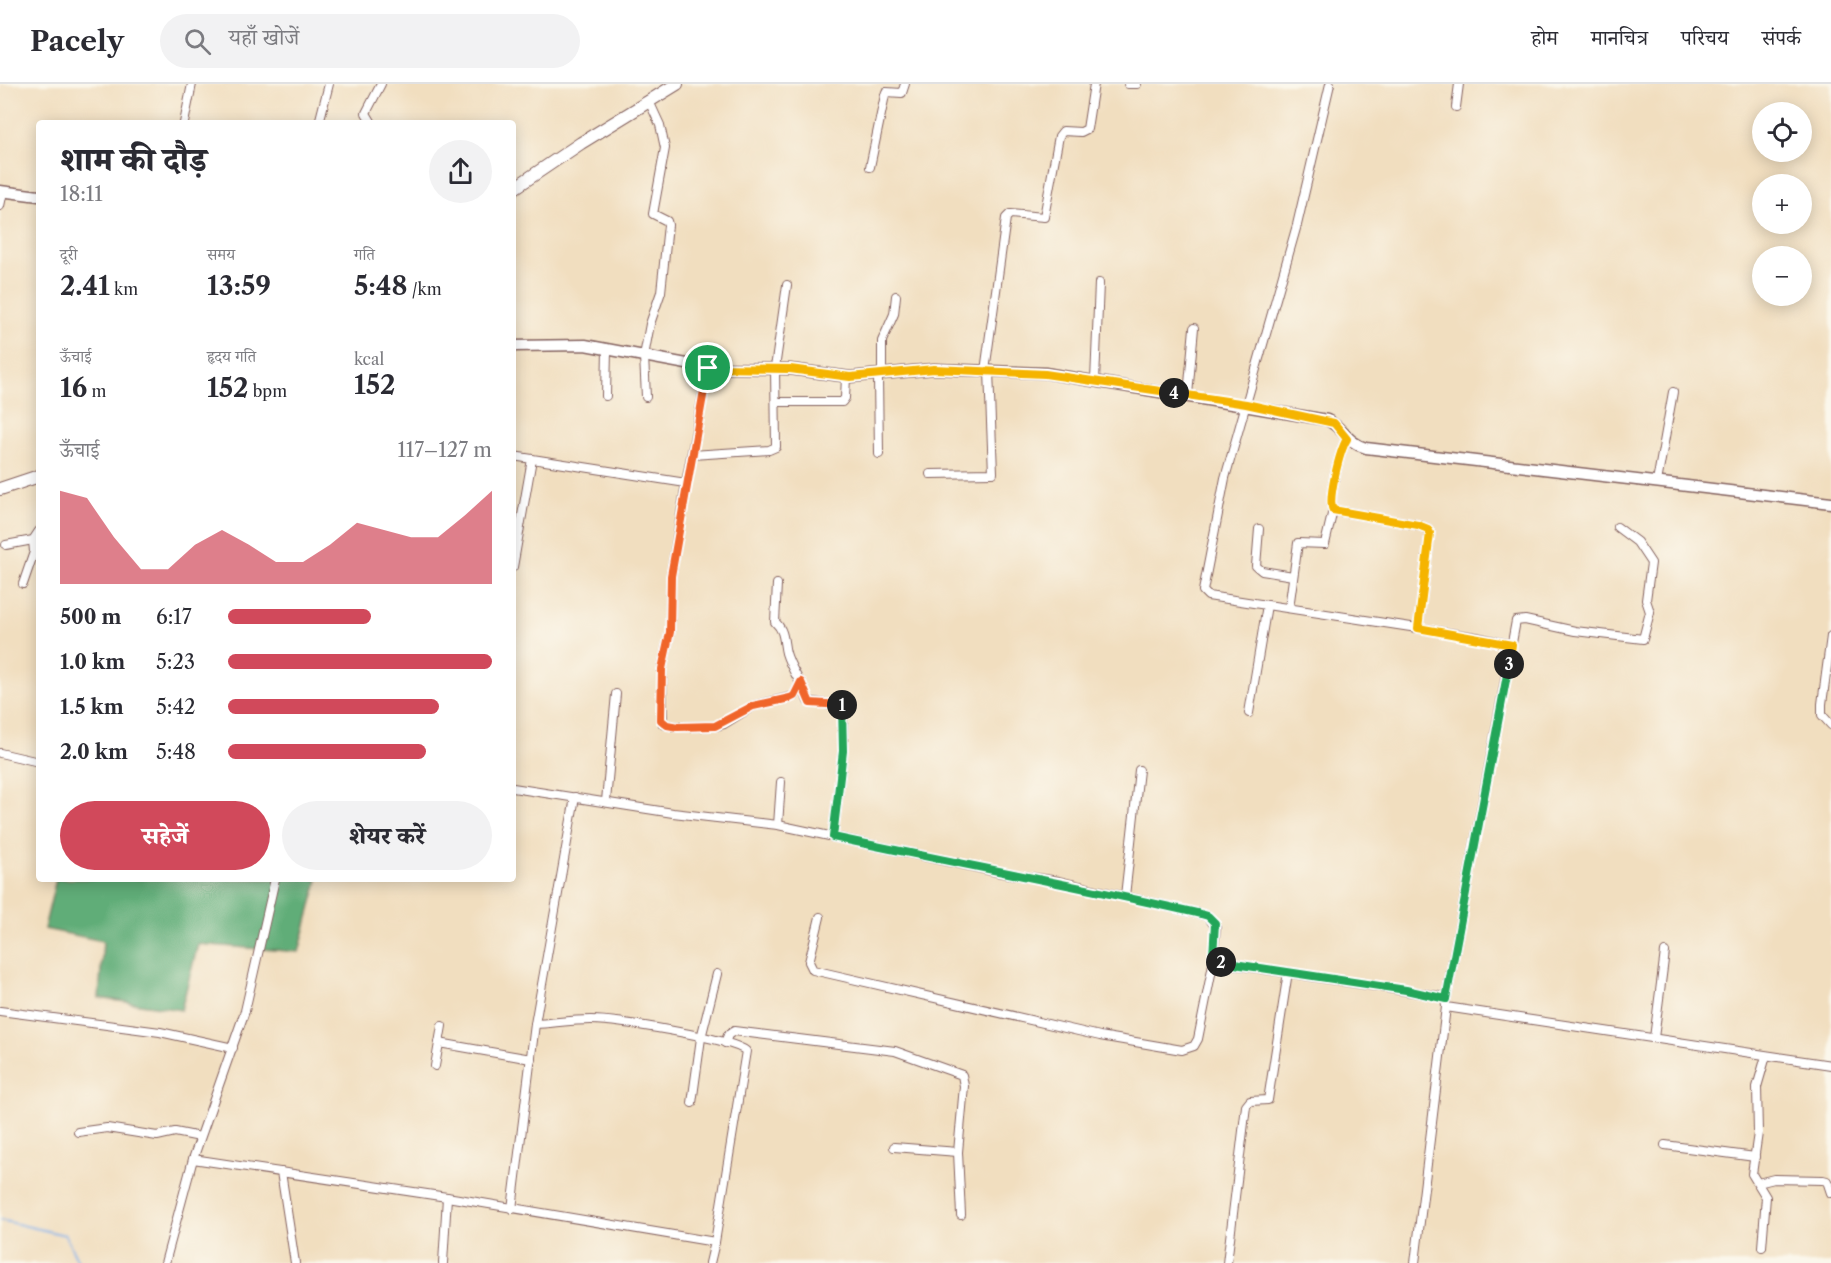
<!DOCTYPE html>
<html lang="hi">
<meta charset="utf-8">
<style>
:root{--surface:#fff;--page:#f2f2f3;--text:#2b2b33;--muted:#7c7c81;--line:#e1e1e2;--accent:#d1495b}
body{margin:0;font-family:"Libre Caslon Text","Noto Serif Devanagari",serif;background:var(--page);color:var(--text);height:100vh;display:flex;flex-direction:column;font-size:22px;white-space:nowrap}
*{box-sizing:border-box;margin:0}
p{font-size:20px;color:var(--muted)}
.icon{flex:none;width:33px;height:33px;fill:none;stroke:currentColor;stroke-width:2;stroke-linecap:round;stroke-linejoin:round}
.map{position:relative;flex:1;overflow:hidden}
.side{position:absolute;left:36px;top:36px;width:480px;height:762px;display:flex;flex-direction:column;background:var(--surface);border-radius:6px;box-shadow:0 3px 15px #0003}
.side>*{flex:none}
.fabs{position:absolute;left:1752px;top:18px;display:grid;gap:12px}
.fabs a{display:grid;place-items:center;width:60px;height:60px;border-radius:50%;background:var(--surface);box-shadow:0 3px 15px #0003;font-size:30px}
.pin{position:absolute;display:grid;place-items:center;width:51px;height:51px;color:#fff;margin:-26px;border:3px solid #fff;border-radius:50%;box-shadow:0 2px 6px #0007}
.km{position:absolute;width:30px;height:30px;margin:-15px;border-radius:50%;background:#222;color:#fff;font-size:16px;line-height:30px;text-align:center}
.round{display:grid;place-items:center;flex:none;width:63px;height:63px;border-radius:32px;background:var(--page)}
.head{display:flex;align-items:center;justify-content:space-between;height:102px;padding:0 24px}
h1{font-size:33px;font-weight:800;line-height:45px}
.figures{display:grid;grid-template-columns:repeat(3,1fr);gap:9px;height:102px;padding:6px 24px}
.figures div{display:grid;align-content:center}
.figures b{font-size:26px;font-weight:800}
.figures small{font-size:16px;font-weight:400}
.figures p{font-size:16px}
.chart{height:168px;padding:12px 24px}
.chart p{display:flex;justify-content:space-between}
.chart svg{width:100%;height:108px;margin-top:6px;fill:var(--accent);opacity:.7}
.button{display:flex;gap:12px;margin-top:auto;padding:12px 24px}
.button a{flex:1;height:69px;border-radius:36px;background:var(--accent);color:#fff;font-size:24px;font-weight:800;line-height:69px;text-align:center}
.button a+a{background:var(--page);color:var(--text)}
ul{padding:0 24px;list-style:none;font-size:20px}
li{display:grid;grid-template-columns:96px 72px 1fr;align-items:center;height:45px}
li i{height:15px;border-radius:8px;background:var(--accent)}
header{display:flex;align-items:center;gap:36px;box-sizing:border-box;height:84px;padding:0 30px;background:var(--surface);border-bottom:2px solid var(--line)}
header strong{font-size:28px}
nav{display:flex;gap:33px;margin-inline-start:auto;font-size:21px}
.search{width:420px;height:54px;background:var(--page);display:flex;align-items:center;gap:15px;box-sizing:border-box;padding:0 21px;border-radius:33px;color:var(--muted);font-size:22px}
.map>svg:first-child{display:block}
.forest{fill:#61ad78;stroke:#566652;stroke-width:1.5}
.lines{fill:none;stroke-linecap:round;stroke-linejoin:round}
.stream{stroke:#7bade7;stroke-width:2}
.street-casing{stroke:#84625f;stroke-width:10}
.secondary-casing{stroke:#84625f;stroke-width:13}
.primary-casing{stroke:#84625f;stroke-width:14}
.street{stroke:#fff;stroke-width:8}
.secondary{stroke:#fff;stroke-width:10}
.primary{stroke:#fff;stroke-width:12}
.split-1-casing{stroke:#fff;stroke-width:12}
.split-2-casing{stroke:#fff;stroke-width:12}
.split-3-casing{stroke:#fff;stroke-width:12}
.split-4-casing{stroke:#fff;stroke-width:12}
.split-5-casing{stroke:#fff;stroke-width:12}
.split-1{stroke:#f0652b;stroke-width:8}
.split-2{stroke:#22a559;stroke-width:8}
.split-3{stroke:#22a559;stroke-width:8}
.split-4{stroke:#f5b400;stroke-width:8}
.split-5{stroke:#f5b400;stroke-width:8}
</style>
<header>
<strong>Pacely</strong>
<div class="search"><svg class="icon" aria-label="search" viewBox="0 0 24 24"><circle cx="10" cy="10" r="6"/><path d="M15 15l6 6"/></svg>यहाँ खोजें</div>
<nav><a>होम</a><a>मानचित्र</a><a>परिचय</a><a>संपर्क</a></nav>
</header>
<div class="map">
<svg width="1831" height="1179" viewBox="0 0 1831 1179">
<rect width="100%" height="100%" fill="#fbf7ec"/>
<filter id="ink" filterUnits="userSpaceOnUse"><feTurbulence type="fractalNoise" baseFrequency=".0167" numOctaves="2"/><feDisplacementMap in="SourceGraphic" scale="12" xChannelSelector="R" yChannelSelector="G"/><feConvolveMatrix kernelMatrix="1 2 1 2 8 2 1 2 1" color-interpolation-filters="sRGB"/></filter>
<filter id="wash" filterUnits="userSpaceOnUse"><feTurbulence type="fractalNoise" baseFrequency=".008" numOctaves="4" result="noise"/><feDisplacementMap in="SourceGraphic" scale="24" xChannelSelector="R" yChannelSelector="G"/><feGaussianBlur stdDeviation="1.35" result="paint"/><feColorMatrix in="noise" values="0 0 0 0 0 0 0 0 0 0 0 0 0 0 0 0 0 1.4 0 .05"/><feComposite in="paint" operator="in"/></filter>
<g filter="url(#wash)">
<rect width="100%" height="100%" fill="#f1debf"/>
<polygon class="forest" points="56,795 318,795 299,868 198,860 181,926 99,914 103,857 44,845"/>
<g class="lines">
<polyline class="stream" points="0,1136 65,1151 79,1179"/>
</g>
</g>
<g filter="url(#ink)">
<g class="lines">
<g class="street-casing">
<g id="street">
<polyline points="1128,0 1137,0"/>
<polyline points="1330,0 1297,141 1225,394 1203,507 1208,512 1476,553 1512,561"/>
<polyline points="1456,23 1459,0"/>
<polyline points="184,39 192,0"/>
<polyline points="319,39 329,0"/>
<polyline points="372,39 366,29 381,0"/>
<polyline points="870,83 885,11 886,8 902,9 905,0"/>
<polyline points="0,122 3,108"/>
<polyline points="985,287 1006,134 1010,130 1044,133 1059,52 1063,47 1081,48 1087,45 1094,0"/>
<polyline points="882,291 882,257 894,230 896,212"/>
<polyline points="878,292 879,370"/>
<polyline points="1095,297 1099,199"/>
<polyline points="1188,311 1194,244"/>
<polyline points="606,312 607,265"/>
<polyline points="646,313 644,272 650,240 661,208 668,141 667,137 653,130 665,64 660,41 649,17"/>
<polyline points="776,318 842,318 845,314 846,293"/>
<path d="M1347 355C1340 366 1327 416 1333 426L1418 441 1428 445 1430 449 1418 544"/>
<polyline points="692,371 769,366 776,363 775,284 787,201"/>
<polyline points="513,372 686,399 671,492 670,548 662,584 663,640 678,643 715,642 724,640 753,622 794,612 801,598"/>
<polyline points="930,390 993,389 989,287"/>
<polyline points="1657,398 1673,308"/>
<polyline points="686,399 708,284"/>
<polyline points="1259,445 1256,482 1262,487 1293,492"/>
<polyline points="6,461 33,456 39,447"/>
<polyline points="513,483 532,375"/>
<polyline points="23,500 34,468 33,456"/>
<path d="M777 500 775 538C785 547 783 557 786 569 791 586 803 600 808 617L843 623V667L833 753"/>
<polyline points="1289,524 1298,459 1325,460 1333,426"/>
<polyline points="1831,552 1822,620 1822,631 1831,641"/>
<polyline points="1249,629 1267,521"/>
<polyline points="0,669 39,678"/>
<polyline points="513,704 673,729 778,741 1002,789 1059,797 1208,832 1216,844 1213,872 1224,879 1445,913 1446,923 1415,1179"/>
<polyline points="606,717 616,610"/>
<polyline points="778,741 781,698"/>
<polyline points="1125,812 1139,686"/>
<polyline points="820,833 809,878 813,886 1100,952 1182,966 1194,962 1198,955 1214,875"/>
<polyline points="1446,915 1516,537 1525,536 1575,547 1643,555 1650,528 1646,516 1651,479 1637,458 1617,443"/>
<polyline points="1446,923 1831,981"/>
<polyline points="0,927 160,948 233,964"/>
<path d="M535 940C553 939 572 936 591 936 615 936 731 954 746 967L715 1158"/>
<polyline points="1654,954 1665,868"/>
<polyline points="439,959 531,975"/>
<polyline points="725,959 728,951 734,947 895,967 962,991 964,1002 958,1068 961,1131"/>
<polyline points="435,982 442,942"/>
<polyline points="692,1019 701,954 717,890"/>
<polyline points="78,1048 107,1044 157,1052 175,1048 200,1053"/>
<polyline points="1665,1061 1755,1073"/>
<polyline points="894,1063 958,1068"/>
<polyline points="193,1075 447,1113 715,1158 710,1179"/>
<polyline points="281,1088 295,1179"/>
<polyline points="1758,1099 1774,1095 1823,1096 1827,1097 1831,1109"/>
<polyline points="512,1125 535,940 575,713"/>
<polyline points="1762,1163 1766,1113 1752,1090 1758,1049 1757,1003 1766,972"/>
<polyline points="165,1179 193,1075 245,927 275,795"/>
<polyline points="443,1179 447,1113"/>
<polyline points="1227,1179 1246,1022 1250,1017 1268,1016 1288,888"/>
</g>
</g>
<g class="secondary-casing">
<g id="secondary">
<polyline points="0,107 39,112"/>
<path d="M513 262 585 261 708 284 790 285 850 293 934 285 1045 289 1327 336C1343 343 1347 359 1366 364L1831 419"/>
</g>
</g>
<g class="primary-casing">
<g id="primary">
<polyline points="513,105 581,59 677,0"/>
<polyline points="0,405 39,392"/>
</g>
</g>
<use href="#street" class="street"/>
<use href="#secondary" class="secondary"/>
<use href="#primary" class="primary"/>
</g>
</g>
<g class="lines" filter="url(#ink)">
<g class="split-1-casing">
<polyline id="split-1" points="708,284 671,492 670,548 662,585 661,636 667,641 678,643 715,642 753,622 790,614 794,612 801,598 810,619 842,621"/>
</g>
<g class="split-2-casing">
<path id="split-2" d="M842 621 843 667 833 753C955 779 1079 802 1201 830L1208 832 1215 839 1213 872 1221 878"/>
</g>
<g class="split-3-casing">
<polyline id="split-3" points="1221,878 1406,906 1446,915 1509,580"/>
</g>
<g class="split-4-casing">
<path id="split-4" d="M1174 309 1246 320 1334 339 1347 355C1340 366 1327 416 1333 426L1418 441 1428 445 1430 449 1418 544 1512 561 1509 580"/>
</g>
<g class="split-5-casing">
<polyline id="split-5" points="708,284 790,285 850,293 934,285 1045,290 1174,309"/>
</g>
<use href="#split-1" class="split-1"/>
<use href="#split-2" class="split-2"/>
<use href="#split-3" class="split-3"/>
<use href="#split-4" class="split-4"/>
<use href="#split-5" class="split-5"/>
</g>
</svg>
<div class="fabs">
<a><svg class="icon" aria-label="locate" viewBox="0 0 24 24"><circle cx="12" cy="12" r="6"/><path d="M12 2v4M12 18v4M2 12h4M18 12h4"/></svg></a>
<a>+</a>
<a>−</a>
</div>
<div class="pin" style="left:708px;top:284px;background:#1e9e55"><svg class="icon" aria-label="arrive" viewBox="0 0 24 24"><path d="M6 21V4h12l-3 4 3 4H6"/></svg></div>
<b class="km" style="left:842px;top:621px">1</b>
<b class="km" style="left:1221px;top:878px">2</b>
<b class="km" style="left:1509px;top:580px">3</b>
<b class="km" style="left:1174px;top:309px">4</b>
<section class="side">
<div class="head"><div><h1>शाम की दौड़</h1><p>18:11</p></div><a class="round"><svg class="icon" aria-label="share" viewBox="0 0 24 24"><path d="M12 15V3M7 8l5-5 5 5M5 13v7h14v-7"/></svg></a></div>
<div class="figures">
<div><p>दूरी</p><b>2.41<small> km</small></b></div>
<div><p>समय</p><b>13:59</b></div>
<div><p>गति</p><b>5:48<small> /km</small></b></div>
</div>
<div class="figures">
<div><p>ऊँचाई</p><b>16<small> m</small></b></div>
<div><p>हृदय गति</p><b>152<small> bpm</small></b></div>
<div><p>kcal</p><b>152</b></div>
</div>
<div class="chart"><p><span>ऊँचाई</span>117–127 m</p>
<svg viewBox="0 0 160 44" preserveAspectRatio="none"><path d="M0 44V6L10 9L20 25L30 38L40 38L50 28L60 22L70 28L80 35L90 35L100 28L110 19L120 22L130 25L140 25L150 16L160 6V44z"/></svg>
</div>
<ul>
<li><b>500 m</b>6:17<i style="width:54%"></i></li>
<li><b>1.0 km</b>5:23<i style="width:100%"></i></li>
<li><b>1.5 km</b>5:42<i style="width:80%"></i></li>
<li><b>2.0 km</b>5:48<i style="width:75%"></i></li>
</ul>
<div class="button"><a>सहेजें</a><a>शेयर करें</a></div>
</section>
</div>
